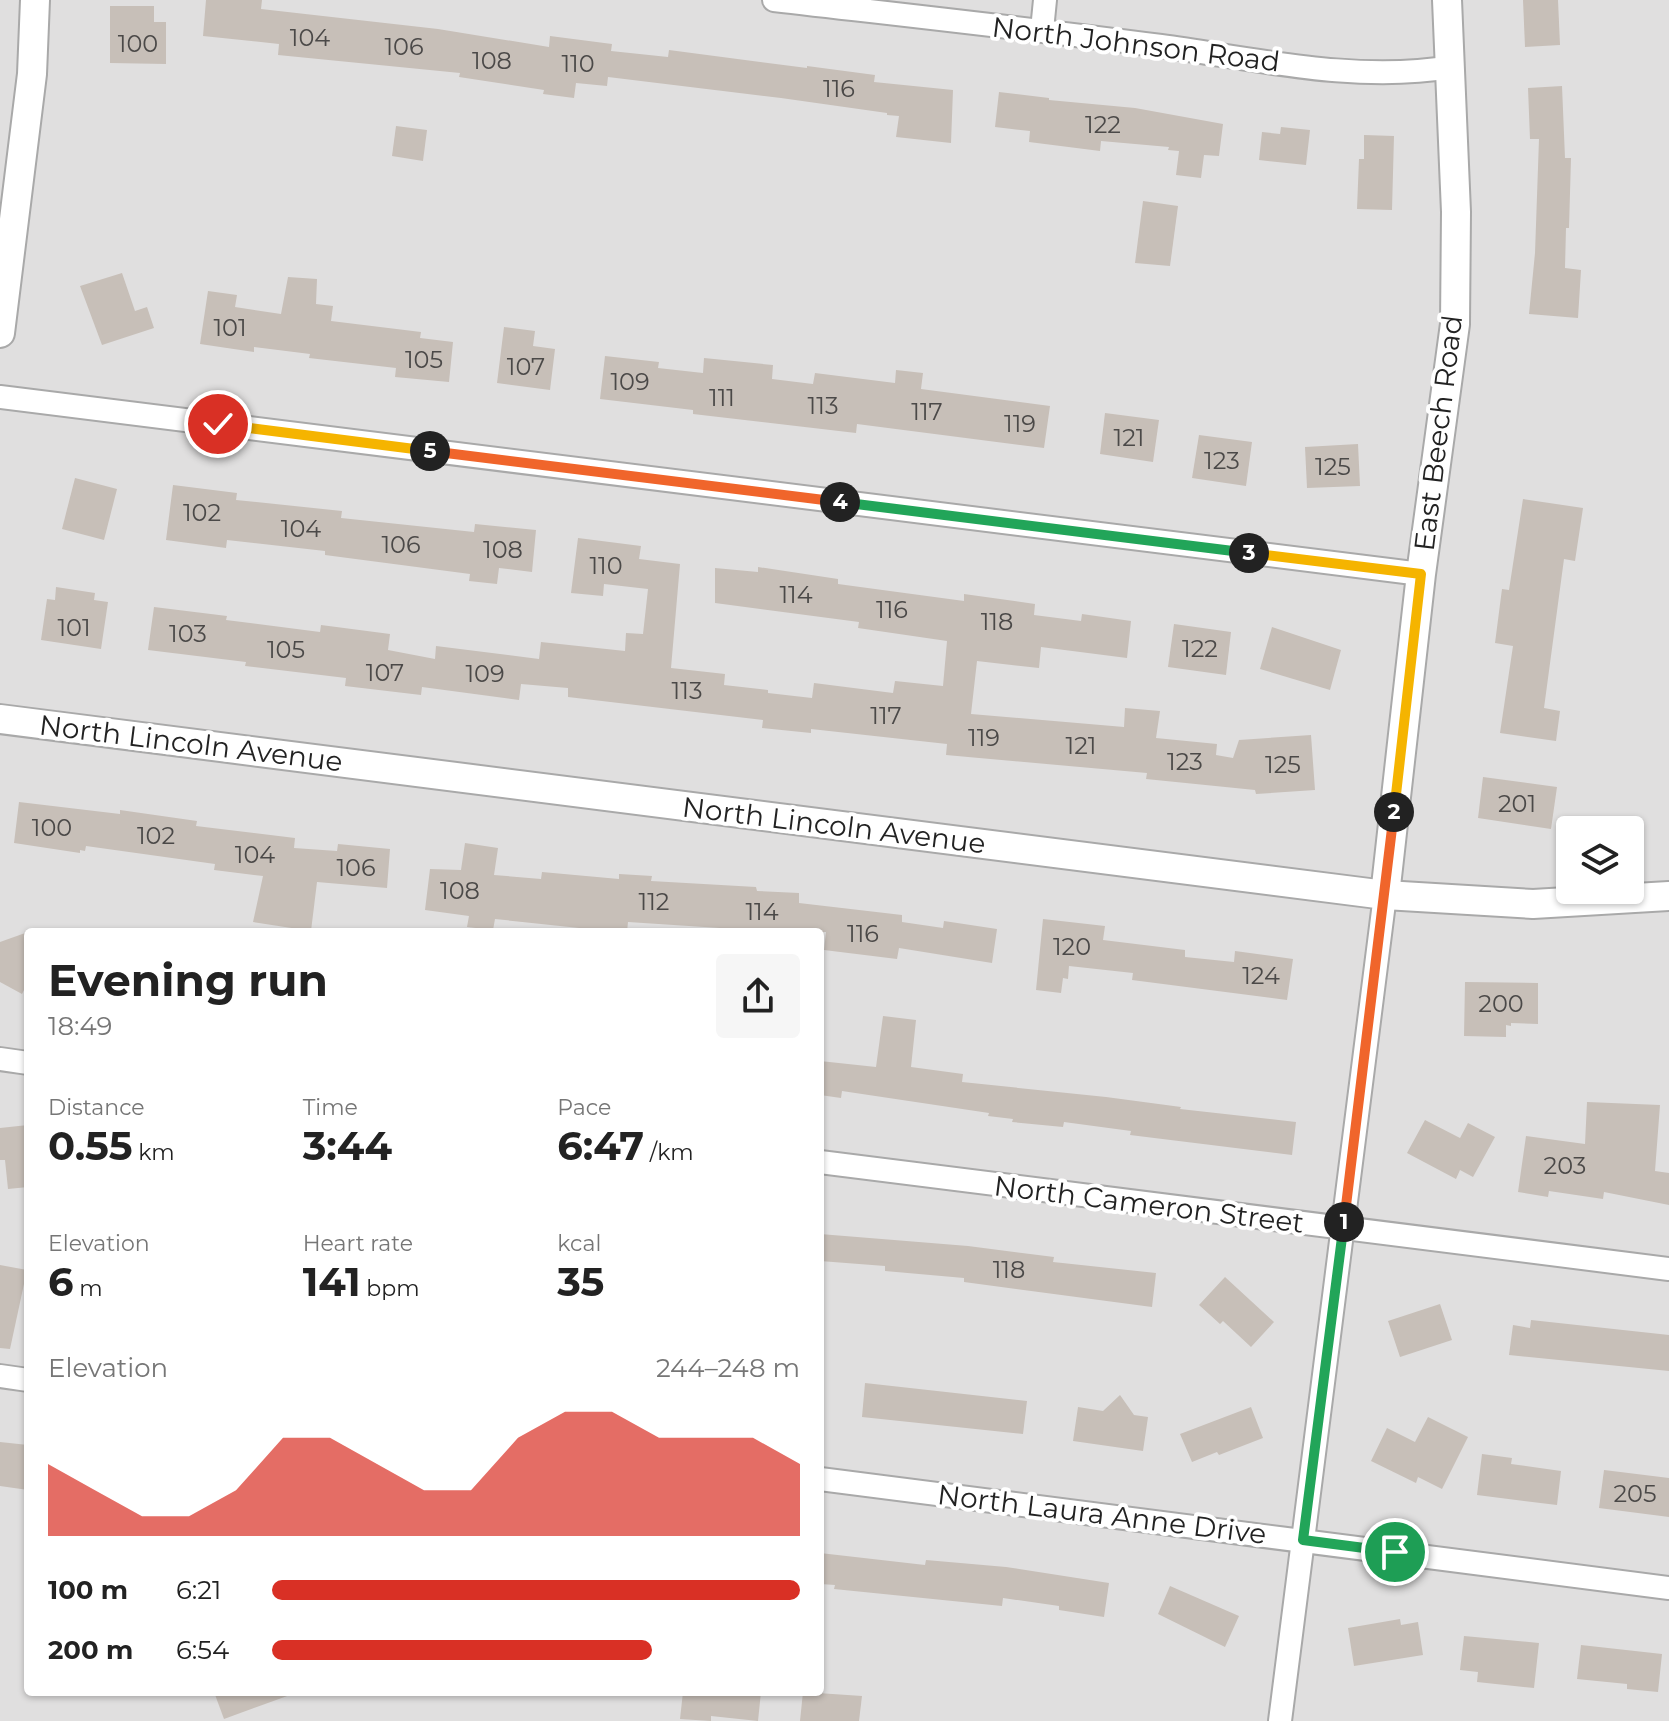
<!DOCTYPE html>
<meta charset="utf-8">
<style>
:root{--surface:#fff;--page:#f6f6f6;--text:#222;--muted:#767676;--accent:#d93025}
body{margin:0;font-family:Montserrat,sans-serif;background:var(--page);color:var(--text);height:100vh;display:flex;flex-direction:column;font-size:30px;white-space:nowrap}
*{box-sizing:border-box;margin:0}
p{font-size:26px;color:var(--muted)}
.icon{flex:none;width:44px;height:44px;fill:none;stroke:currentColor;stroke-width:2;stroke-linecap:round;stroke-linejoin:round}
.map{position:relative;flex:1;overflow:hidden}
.panel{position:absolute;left:24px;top:928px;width:800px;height:768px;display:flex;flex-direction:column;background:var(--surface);border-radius:8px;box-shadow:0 2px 6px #0004}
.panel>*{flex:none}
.controls{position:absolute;left:1556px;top:816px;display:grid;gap:16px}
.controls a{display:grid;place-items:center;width:88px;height:88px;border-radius:8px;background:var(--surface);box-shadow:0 2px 6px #0004;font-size:40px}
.pin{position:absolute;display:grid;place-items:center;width:68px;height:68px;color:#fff;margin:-34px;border:4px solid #fff;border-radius:50%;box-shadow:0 2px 8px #0007}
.km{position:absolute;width:40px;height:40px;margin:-20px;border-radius:50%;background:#222;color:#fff;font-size:22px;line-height:40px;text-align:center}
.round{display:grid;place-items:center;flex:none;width:84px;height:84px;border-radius:8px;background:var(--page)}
.overview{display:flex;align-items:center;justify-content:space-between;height:136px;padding:0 24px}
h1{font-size:44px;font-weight:700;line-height:60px}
.figures{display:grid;grid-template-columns:repeat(3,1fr);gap:12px;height:136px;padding:8px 24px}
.figures div{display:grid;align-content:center}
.figures b{font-size:40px;font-weight:700}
.figures small{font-size:22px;font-weight:400}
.figures p{font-size:22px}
.chart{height:224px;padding:16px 24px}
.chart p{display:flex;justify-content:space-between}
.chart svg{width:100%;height:144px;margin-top:8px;fill:var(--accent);opacity:.7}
ul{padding:0 24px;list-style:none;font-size:26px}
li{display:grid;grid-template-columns:128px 96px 1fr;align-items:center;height:60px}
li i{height:20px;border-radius:10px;background:var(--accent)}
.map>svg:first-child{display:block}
.residential{fill:#e0dfdf;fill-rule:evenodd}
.building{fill:#c7bfb8}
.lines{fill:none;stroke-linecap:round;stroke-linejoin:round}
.minor-casing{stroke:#a9a9a9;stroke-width:26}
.tertiary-casing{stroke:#a9a9a9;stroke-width:32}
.minor{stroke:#fff;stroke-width:22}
.tertiary{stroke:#fff;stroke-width:28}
.split-1-casing{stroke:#fff;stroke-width:16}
.split-2-casing{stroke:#fff;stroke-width:16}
.split-3-casing{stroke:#fff;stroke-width:16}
.split-4-casing{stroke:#fff;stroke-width:16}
.split-5-casing{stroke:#fff;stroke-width:16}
.split-6-casing{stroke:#fff;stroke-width:16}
.split-1{stroke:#22a559;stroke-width:10}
.split-2{stroke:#f0652b;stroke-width:10}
.split-3{stroke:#f5b400;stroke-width:10}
.split-4{stroke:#22a559;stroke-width:10}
.split-5{stroke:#f0652b;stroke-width:10}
.split-6{stroke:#f5b400;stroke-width:10}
.labels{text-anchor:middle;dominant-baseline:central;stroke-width:8;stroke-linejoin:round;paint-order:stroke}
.number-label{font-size:24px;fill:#4b4948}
.street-label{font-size:28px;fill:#222;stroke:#fff}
</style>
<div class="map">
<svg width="1669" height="1721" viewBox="0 0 1669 1721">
<rect width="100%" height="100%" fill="#f2efe9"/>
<path class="residential" d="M0 0H1669V1721H0ZM1570 830H1630V890H1570ZM28 932H820V1692H28Z"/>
<g class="building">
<polygon points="206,0 262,0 261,9 438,29 549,47 550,36 612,44 611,51 668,57 669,50 807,68 807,66 875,75 874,82 953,90 951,143 896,137 899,116 887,115 887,113 781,98 608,77 607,86 576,83 574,98 543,94 544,90 459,77 460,73 278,55 279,44 203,36"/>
<polygon points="1523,0 1558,0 1560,45 1525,47"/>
<polygon points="110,6 154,6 154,22 166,22 166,64 110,63"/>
<polygon points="1562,86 1565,158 1571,158 1569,228 1566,228 1565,268 1581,270 1578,318 1529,314 1535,253 1539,139 1530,139 1528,88"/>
<polygon points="999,92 1049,98 1049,100 1135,108 1223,124 1219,156 1204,155 1201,178 1176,175 1179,151 1168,150 1169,147 1101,141 1100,151 1029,142 1030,131 995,127"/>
<polygon points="396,126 427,130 423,161 392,156"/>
<polygon points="1281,127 1310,130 1306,165 1259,160 1262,132 1280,134"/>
<polygon points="1364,135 1394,136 1392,210 1357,209 1359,159 1364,159"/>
<polygon points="1143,201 1178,206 1170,266 1135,263"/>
<polygon points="122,273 135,311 147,307 154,328 102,345 80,286"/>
<polygon points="288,277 317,279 316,304 333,306 331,321 421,332 420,338 453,342 449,382 395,377 396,368 309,358 310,354 254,347 254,352 200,344 208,291 237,295 235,307 281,314"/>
<polygon points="504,327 535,331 533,346 555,349 550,390 497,383"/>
<polygon points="605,356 659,362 658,368 703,373 704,358 773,365 772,379 813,384 815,373 895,383 896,370 923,373 921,389 1050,406 1044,448 857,424 856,433 693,414 693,410 600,399"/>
<polygon points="1105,413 1159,420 1153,462 1100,454"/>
<polygon points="1199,435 1252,442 1246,486 1192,478"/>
<polygon points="1358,444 1360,486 1307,488 1305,447"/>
<polygon points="75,478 117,489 104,540 62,529"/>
<polygon points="173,485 237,493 236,500 342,511 341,518 474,532 475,524 536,530 532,572 499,568 497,584 469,581 470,574 325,555 325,551 227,540 226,548 166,540"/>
<polygon points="1523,499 1583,508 1575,561 1564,559 1544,708 1560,711 1556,741 1500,733 1513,646 1495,643 1502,589 1509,590"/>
<polygon points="578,538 641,546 639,559 680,564 671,668 725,674 724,685 768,690 768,693 812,698 814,683 893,693 895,681 943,686 947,641 858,628 859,622 715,603 715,568 758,572 758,567 838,579 838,584 964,601 964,594 1035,604 1034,615 1081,621 1082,614 1131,621 1127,658 1041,647 1039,668 977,661 971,714 1124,727 1125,708 1160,711 1156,738 1217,744 1216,755 1233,758 1239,740 1311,735 1315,790 1256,794 1255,790 1146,779 1147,773 946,755 947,744 811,729 811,733 762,728 763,720 568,697 568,688 521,684 519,700 422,687 421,695 345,686 346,678 245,666 246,662 148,650 154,607 227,616 226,620 320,632 321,625 390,634 388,650 435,659 436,646 539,659 541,642 625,651 626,633 643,634 648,589 604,584 603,596 571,593"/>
<polygon points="56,587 95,593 94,600 108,602 101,649 41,640 47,599 55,600"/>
<polygon points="1174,624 1231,632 1226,675 1168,667"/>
<polygon points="1272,627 1341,650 1330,690 1260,669"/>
<polygon points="1483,777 1557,787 1551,829 1478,818"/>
<polygon points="19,802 120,814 120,810 197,821 196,826 295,838 294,848 337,851 338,844 390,849 387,888 317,882 311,931 253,922 263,876 214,870 215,864 86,846 85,851 80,850 80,853 14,843"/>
<polygon points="465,843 498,848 494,875 541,879 542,872 619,879 619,874 652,876 651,881 756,887 757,891 799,893 799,903 902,915 902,922 943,928 944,921 997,929 992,963 899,948 897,959 824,950 826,932 750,932 750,930 628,922 627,932 617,932 495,919 493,930 467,927 469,916 425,910 430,869 461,870"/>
<polygon points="1043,919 1105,926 1103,940 1185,950 1185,957 1234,962 1235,951 1293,959 1287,1000 1132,980 1133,973 1069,966 1068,979 1063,978 1061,993 1036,990"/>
<polygon points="28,932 28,982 22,994 0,982 0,942"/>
<polygon points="1465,982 1538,983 1538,1024 1511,1023 1511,1026 1506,1025 1506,1037 1464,1036"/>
<polygon points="883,1016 916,1020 911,1067 963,1074 962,1082 1106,1097 1181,1107 1180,1109 1296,1122 1292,1155 1130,1135 1131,1131 1064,1122 1063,1127 1012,1122 1013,1119 988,1116 989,1113 842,1091 841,1098 820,1095 820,1061 876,1067"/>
<polygon points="1587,1102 1660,1105 1655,1171 1669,1173 1669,1205 1604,1192 1603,1199 1549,1191 1548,1197 1518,1192 1526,1136 1585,1144"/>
<polygon points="1425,1120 1460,1138 1468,1123 1495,1137 1473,1177 1460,1170 1456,1179 1407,1153"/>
<polygon points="28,1125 28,1187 8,1189 5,1160 0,1160 0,1128"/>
<polygon points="820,1234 968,1246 1054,1257 1053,1262 1156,1273 1152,1307 964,1282 964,1278 885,1271 885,1266 820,1261"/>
<polygon points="0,1265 27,1270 10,1349 0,1348"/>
<polygon points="1225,1277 1274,1322 1251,1347 1223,1321 1220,1324 1199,1305"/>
<polygon points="1440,1304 1452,1340 1400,1357 1388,1321"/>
<polygon points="1531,1320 1669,1335 1669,1371 1509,1355 1513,1325 1530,1328"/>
<polygon points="865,1383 1027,1401 1023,1434 862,1417"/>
<polygon points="1120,1395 1134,1415 1148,1417 1143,1451 1073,1441 1078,1407 1103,1411"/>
<polygon points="1251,1407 1263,1438 1219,1455 1217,1452 1192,1462 1180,1434"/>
<polygon points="1428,1417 1468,1437 1442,1489 1418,1477 1416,1483 1371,1461 1387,1428 1415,1442"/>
<polygon points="0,1442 28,1445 28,1490 0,1486"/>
<polygon points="1482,1454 1512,1458 1511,1464 1561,1471 1557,1505 1477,1495"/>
<polygon points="1604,1470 1669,1478 1669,1517 1599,1508"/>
<polygon points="820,1553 925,1565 926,1560 1006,1567 1109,1583 1104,1617 1059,1610 1059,1606 1003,1598 1002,1606 834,1589 835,1585 820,1584"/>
<polygon points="1170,1586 1239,1616 1225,1647 1158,1614"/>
<polygon points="1400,1619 1401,1625 1418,1622 1423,1655 1354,1666 1348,1628"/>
<polygon points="1464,1636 1539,1643 1534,1688 1477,1682 1478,1672 1460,1670"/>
<polygon points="1581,1645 1662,1654 1658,1692 1627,1689 1627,1684 1577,1679"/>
<polygon points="214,1692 290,1692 290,1695 224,1719"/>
<polygon points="683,1692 761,1692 758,1721 711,1716 711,1721 680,1719"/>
<polygon points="803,1692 862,1696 859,1721 800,1721"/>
</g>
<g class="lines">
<g class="minor-casing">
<g id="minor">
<path d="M774 0C903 15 1032 29 1161 46 1256 59 1356 83 1451 67"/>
<polyline points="1042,30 1045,0"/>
<polyline points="0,397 1421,574"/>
<polyline points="0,1059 28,1063"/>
<polyline points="820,1162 1669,1269"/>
<polyline points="0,1376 28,1380"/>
<polyline points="820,1479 1669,1588"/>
<polyline points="1280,1721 1385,895"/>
</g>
</g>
<g class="tertiary-casing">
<g id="tertiary">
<polyline points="0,333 32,74 35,0"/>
<polyline points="0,719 1385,895 1533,904 1669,896"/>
<polyline points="1385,895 1421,574 1455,324 1456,212 1447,0"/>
</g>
</g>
<use href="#minor" class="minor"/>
<use href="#tertiary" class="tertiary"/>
</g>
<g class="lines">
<g class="split-1-casing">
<polyline id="split-1" points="1344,1222 1303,1540 1395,1552"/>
</g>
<g class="split-2-casing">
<polyline id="split-2" points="1344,1222 1394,812"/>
</g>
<g class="split-3-casing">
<polyline id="split-3" points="1249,553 1421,574 1394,812"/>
</g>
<g class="split-4-casing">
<polyline id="split-4" points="840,502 1249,553"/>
</g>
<g class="split-5-casing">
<polyline id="split-5" points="430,451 840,502"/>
</g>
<g class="split-6-casing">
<polyline id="split-6" points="218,424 430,451"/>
</g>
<use href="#split-1" class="split-1"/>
<use href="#split-2" class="split-2"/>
<use href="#split-3" class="split-3"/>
<use href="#split-4" class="split-4"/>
<use href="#split-5" class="split-5"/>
<use href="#split-6" class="split-6"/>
</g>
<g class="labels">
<g class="number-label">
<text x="310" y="37">104</text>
<text x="138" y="43">100</text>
<text x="404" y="46">106</text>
<text x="492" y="60">108</text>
<text x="578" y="63">110</text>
<text x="839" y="88">116</text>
<text x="1103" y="124">122</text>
<text x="230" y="327">101</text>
<text x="424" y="359">105</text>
<text x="526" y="366">107</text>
<text x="630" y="381">109</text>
<text x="722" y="397">111</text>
<text x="823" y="405">113</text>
<text x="927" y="411">117</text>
<text x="1020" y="423">119</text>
<text x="1129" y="437">121</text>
<text x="1222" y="460">123</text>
<text x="1333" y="466">125</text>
<text x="202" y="512">102</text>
<text x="301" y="528">104</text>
<text x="401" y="544">106</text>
<text x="503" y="549">108</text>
<text x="606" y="565">110</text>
<text x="796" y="594">114</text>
<text x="892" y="609">116</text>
<text x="997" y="621">118</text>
<text x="74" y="627">101</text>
<text x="188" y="633">103</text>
<text x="1200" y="648">122</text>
<text x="286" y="649">105</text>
<text x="385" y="672">107</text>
<text x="485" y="673">109</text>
<text x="687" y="690">113</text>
<text x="886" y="715">117</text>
<text x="984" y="737">119</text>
<text x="1081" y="745">121</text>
<text x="1185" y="761">123</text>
<text x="1283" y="764">125</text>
<text x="1517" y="803">201</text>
<text x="52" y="827">100</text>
<text x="156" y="835">102</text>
<text x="255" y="854">104</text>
<text x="356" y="867">106</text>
<text x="460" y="890">108</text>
<text x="654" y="901">112</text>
<text x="762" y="911">114</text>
<text x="863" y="933">116</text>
<text x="1072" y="946">120</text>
<text x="1261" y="975">124</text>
<text x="1501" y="1003">200</text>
<text x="1565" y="1165">203</text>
<text x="1009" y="1269">118</text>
<text x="1635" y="1493">205</text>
</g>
<g class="street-label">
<text transform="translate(1136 44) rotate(7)">North Johnson Road</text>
<text transform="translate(1438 433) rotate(-83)">East Beech Road</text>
<text transform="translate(191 743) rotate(7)">North Lincoln Avenue</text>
<text transform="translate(834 825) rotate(7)">North Lincoln Avenue</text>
<text transform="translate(1149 1204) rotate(7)">North Cameron Street</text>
<text transform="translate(1102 1514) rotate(7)">North Laura Anne Drive</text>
</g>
</g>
</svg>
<div class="controls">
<a><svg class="icon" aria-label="layers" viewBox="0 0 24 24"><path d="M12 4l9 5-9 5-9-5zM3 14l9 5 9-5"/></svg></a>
</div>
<div class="pin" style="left:1395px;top:1552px;background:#1e9e55"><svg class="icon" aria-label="arrive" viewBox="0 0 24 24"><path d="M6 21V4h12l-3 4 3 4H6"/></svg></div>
<div class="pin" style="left:218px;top:424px;background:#d93025"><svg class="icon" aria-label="check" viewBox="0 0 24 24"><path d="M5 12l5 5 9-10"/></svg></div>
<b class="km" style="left:1344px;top:1222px">1</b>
<b class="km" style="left:1394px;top:812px">2</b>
<b class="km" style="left:1249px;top:553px">3</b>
<b class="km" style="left:840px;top:502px">4</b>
<b class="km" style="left:430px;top:451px">5</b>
<section class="panel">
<div class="overview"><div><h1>Evening run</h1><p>18:49</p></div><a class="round"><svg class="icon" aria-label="share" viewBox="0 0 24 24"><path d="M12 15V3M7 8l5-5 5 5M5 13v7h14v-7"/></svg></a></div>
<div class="figures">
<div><p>Distance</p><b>0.55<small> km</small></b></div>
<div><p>Time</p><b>3:44</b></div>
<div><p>Pace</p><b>6:47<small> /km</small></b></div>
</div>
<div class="figures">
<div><p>Elevation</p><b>6<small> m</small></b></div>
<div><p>Heart rate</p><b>141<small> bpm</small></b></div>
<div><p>kcal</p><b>35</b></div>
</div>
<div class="chart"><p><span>Elevation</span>244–248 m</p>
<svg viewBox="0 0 160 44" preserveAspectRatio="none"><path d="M0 44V22L10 30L20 38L30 38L40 30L50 14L60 14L70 22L80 30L90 30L100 14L110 6L120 6L130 14L140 14L150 14L160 22V44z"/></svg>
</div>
<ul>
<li><b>100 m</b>6:21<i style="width:100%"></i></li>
<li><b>200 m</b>6:54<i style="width:72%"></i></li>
</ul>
</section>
</div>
